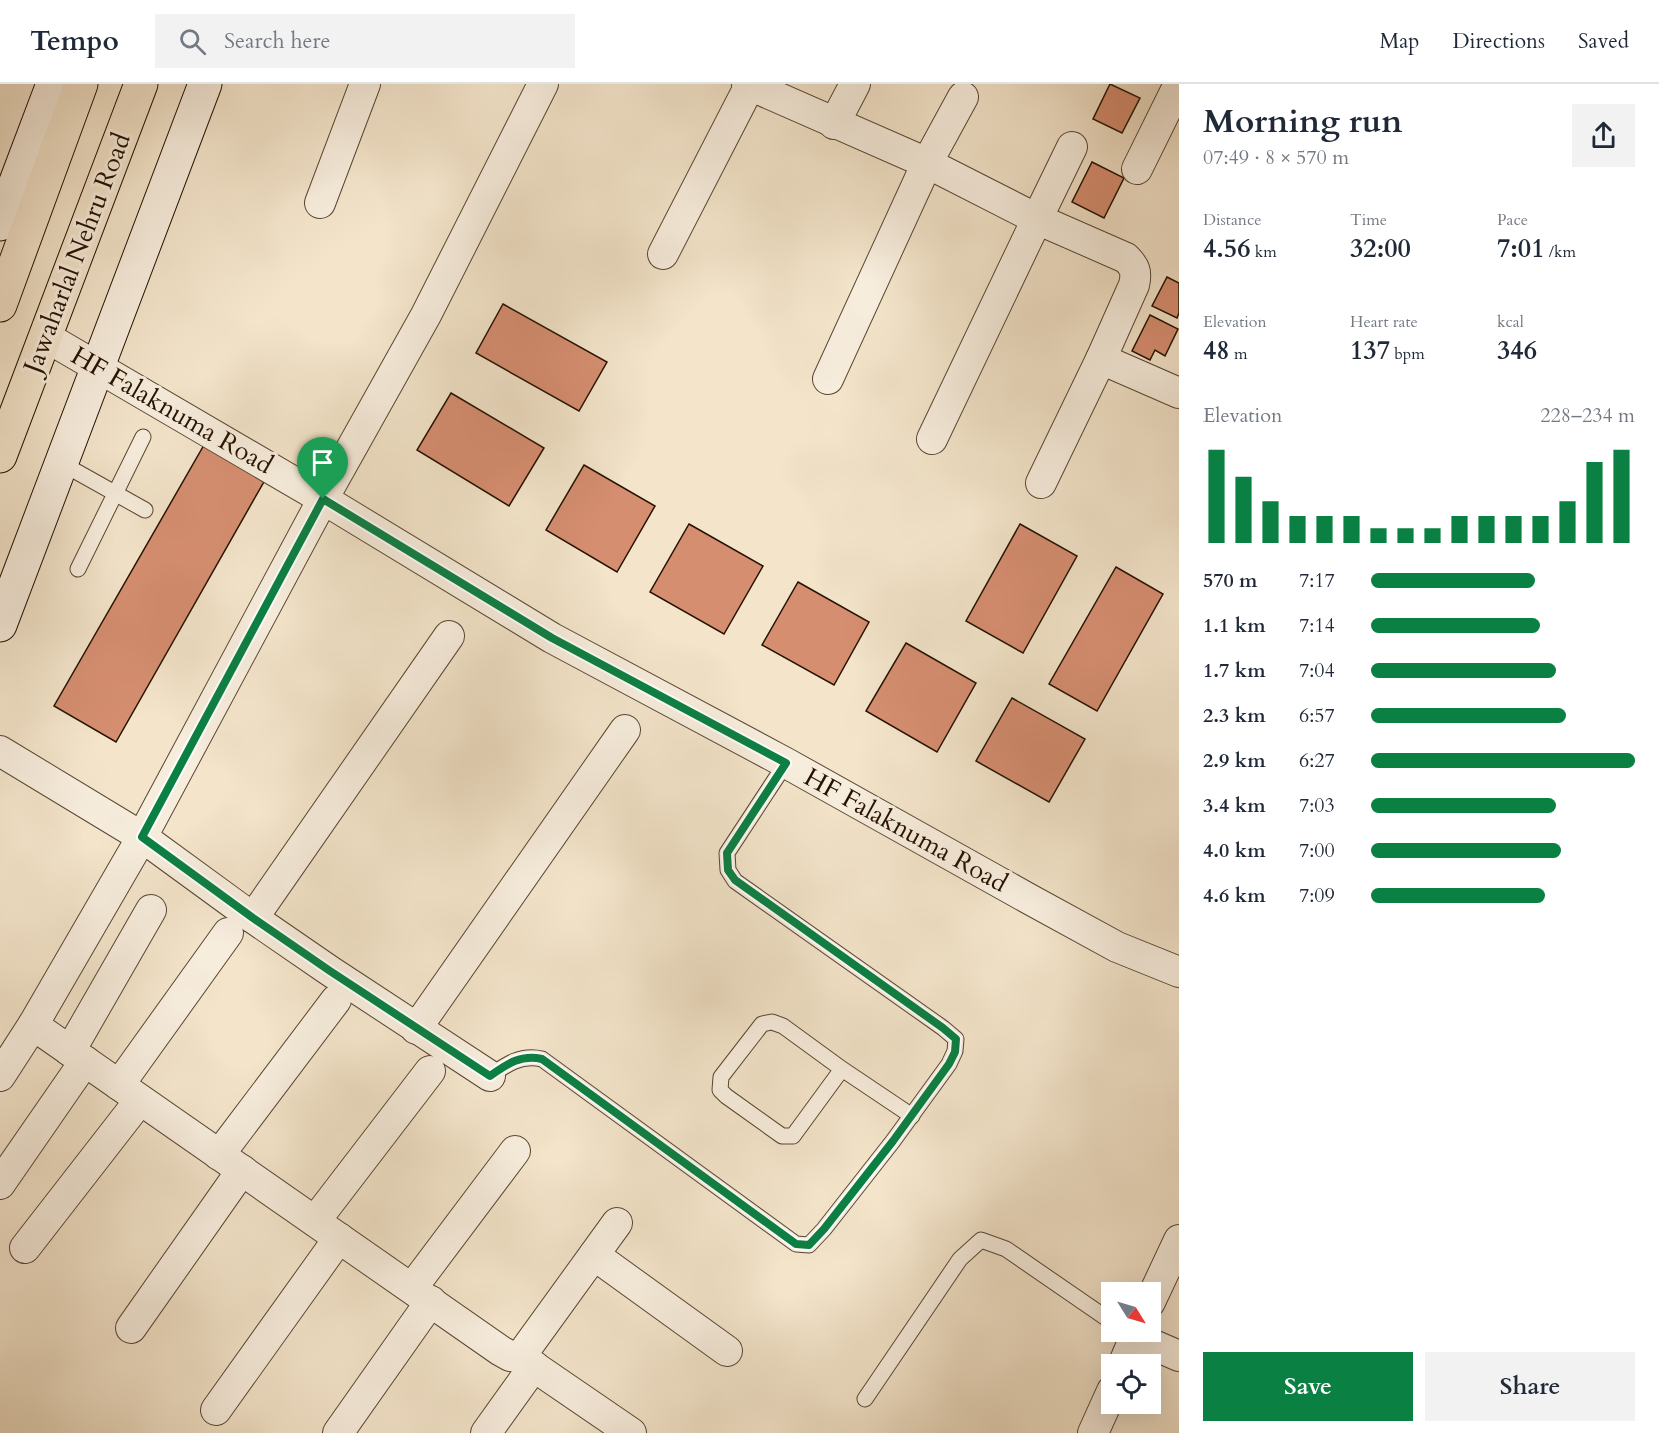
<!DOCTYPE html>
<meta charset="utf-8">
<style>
:root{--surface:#fff;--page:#f2f2f3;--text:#1f2937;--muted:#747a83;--line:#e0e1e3;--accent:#0b8043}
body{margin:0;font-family:Cardo,serif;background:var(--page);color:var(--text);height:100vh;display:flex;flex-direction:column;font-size:22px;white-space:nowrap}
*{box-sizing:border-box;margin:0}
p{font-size:20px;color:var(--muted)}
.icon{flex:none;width:33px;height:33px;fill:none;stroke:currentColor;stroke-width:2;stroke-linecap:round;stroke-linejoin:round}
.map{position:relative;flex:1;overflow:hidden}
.drawer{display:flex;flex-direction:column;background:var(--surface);width:480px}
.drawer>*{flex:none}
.needle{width:39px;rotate:127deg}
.controls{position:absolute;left:1101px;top:1198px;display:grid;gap:12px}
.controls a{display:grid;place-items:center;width:60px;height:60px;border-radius:0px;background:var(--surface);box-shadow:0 6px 24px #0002;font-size:30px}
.pin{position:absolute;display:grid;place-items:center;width:51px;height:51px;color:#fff;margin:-62px -26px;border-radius:50% 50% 50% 0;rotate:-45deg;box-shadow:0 0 6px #0007}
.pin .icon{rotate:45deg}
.round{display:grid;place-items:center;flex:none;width:63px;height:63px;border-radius:0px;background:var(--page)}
.head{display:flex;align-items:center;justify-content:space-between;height:102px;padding:0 24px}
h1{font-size:33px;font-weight:800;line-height:45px}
.stats{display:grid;grid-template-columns:repeat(3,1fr);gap:9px;height:102px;padding:6px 24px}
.stats div{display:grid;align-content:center}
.stats b{font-size:26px;font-weight:800}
.stats small{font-size:16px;font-weight:400}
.stats p{font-size:16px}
.chart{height:168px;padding:12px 24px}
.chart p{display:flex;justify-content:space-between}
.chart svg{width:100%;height:108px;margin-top:6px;stroke:var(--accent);stroke-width:6}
.primary-button{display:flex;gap:12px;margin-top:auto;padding:12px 24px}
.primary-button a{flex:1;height:69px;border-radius:0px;background:var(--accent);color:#fff;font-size:24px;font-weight:800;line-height:69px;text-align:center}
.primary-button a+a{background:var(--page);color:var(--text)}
ul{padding:0 24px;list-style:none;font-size:20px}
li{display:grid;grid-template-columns:96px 72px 1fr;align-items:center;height:45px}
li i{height:15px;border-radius:8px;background:var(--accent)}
header{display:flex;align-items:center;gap:36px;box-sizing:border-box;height:84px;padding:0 30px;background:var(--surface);border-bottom:2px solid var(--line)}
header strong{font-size:28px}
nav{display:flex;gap:33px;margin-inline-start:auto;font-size:21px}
.search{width:420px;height:54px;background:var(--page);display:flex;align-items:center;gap:15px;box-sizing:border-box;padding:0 21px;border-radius:0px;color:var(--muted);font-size:22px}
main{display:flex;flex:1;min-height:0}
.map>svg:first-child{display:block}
.building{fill:#d68e71;stroke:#251200;stroke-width:1.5}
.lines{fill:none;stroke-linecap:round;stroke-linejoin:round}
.lane-casing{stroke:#584632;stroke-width:17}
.street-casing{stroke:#584632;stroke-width:32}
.secondary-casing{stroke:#251200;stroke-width:35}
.primary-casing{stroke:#251200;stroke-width:35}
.lane{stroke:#f7eddd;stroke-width:15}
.street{stroke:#f7eddd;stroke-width:30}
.secondary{stroke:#f7eddd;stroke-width:33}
.primary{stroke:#f3e4ca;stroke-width:33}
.route-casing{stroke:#fff;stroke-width:12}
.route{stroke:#0b8043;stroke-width:8}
.labels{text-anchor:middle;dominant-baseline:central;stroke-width:6;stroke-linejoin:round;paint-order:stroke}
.street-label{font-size:26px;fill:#251200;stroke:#f7eddd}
</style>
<header>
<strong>Tempo</strong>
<div class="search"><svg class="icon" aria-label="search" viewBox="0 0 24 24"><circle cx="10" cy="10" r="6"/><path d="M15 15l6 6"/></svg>Search here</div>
<nav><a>Map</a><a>Directions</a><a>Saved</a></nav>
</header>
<main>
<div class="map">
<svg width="1179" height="1349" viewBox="0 0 1179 1349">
<rect width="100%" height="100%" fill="#f3e4ca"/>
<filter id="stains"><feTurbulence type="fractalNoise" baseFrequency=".00333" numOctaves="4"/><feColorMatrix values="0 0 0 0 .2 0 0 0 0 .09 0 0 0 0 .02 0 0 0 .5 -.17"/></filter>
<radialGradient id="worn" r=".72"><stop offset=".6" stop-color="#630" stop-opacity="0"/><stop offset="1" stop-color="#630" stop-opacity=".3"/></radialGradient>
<g class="building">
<polygon points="1110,0 1140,14 1122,49 1093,35"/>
<polygon points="1092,78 1124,94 1104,134 1072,118"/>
<polygon points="1167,193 1179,199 1179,229 1177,234 1152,222"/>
<polygon points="503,220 607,278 579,327 476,269"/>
<polygon points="1150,231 1178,245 1165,272 1155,266 1150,276 1132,267"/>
<polygon points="451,309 544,364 509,422 417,366"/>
<polygon points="204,361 265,396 116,658 54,622"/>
<polygon points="584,381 655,422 617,488 546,446"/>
<polygon points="689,440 763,482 724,550 650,508"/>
<polygon points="1020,440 1077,472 1023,569 966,537"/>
<polygon points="1116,483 1163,510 1097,627 1049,600"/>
<polygon points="798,498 869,538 834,601 762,561"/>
<polygon points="906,559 976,599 937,668 866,627"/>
<polygon points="1012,614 1085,655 1049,718 976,677"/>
</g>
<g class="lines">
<g class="lane-casing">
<g id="lane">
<polyline points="61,379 145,426"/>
<polyline points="78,485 143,353"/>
<polyline points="842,985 793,1052 782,1052 726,1012 720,1006 721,993 762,940 772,938 783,942 842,985 912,1032"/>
<path d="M490 992C507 980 521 970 542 975L796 1160 809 1161 824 1145 893 1057 949 980 955 967 956 955 943 944 735 797 728 786 727 769 786 679"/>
<polyline points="865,1315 960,1175 981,1156 1006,1165 1112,1238"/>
</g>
</g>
<g class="street-casing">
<g id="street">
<polyline points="747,0 927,79 1037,135 1072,63"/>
<polyline points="834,40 855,0"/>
<polyline points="1137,85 1179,0"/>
<polyline points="320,119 365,0"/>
<polyline points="663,170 750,1"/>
<polyline points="46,253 323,415 552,554 786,679 1031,816 1117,863 1179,888"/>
<polyline points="1101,275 1179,309"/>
<polyline points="828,295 927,79 963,13"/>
<path d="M932 355 1037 135 1126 174C1135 183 1137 188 1134 201L1101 275 1041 399"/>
<polyline points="0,667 142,753 253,834 330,887 490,992"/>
<polyline points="253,834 449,552"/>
<polyline points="33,941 501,1267 510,1272 520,1273"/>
<polyline points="416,945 625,646"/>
<polyline points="70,967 151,826"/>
<polyline points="0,992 33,941 142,753 323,415 426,231 543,0"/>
<polyline points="119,1001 228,849"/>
<polyline points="219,1071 336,916"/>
<polyline points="0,1100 85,977"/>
<polyline points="315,1137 430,987"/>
<polyline points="617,1139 520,1273 631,1349"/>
<polyline points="25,1164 140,1016"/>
<polyline points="594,1171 727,1267"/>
<polyline points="412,1204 515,1067"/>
<polyline points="1150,1218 1179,1156"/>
<polyline points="131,1244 242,1086"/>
<polyline points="1135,1253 1179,1272"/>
<polyline points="1123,1281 1137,1248"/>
<polyline points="216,1326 339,1154"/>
<polyline points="338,1349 431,1217"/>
<polyline points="486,1349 534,1282"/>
<polyline points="1093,1349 1112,1307"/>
</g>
</g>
<g class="secondary-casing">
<g id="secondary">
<polyline points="0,140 53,0"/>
<polyline points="0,541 205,0"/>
</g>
</g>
<g class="primary-casing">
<g id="primary">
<polyline points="0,221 81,0"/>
<polyline points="0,372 141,0"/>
</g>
</g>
<use href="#lane" class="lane"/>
<use href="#street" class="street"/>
<use href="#secondary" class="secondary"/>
<use href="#primary" class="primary"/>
</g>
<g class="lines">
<g class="route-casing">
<path id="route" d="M323 415 552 554 786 679 727 769 728 786 735 796 943 944 956 955 955 968 949 980 893 1057 824 1145 809 1161 796 1160 542 975C521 970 507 980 490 992L330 887 253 834 142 753Z"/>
</g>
<use href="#route" class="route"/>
</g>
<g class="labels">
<g class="street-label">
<text transform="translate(77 169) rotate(-69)">Jawaharlal Nehru Road</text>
<text transform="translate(172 326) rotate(30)">HF Falaknuma Road</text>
<text transform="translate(906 746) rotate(29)">HF Falaknuma Road</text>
</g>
</g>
<rect width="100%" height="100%" filter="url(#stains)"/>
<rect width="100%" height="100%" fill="url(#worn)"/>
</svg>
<div class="controls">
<a><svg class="needle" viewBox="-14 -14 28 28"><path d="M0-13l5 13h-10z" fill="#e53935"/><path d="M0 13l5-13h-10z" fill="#747a83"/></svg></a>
<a><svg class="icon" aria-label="locate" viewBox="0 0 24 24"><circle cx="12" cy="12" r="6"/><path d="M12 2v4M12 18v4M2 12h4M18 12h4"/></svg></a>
</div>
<div class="pin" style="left:323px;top:415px;background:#1e9e55"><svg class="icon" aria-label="arrive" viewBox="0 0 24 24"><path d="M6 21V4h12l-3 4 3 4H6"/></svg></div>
</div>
<section class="drawer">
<div class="head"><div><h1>Morning run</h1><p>07:49 · 8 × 570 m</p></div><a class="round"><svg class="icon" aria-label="share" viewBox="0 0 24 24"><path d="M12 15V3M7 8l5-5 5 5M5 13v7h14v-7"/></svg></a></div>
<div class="stats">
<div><p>Distance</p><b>4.56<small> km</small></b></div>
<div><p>Time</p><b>32:00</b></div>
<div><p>Pace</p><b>7:01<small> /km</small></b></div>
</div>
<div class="stats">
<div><p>Elevation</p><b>48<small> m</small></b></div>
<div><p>Heart rate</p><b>137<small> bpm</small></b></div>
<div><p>kcal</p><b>346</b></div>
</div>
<div class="chart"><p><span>Elevation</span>228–234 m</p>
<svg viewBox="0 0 160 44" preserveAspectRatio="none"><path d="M5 44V6M15 44V17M25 44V27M35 44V33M45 44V33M55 44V33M65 44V38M75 44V38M85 44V38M95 44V33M105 44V33M115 44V33M125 44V33M135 44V27M145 44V11M155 44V6"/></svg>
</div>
<ul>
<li><b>570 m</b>7:17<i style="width:62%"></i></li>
<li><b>1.1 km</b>7:14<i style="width:64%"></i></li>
<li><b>1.7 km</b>7:04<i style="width:70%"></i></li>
<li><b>2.3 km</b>6:57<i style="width:74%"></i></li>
<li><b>2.9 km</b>6:27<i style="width:100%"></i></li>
<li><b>3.4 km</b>7:03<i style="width:70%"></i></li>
<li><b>4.0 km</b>7:00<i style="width:72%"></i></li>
<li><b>4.6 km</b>7:09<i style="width:66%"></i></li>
</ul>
<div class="primary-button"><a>Save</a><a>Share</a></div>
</section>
</main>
